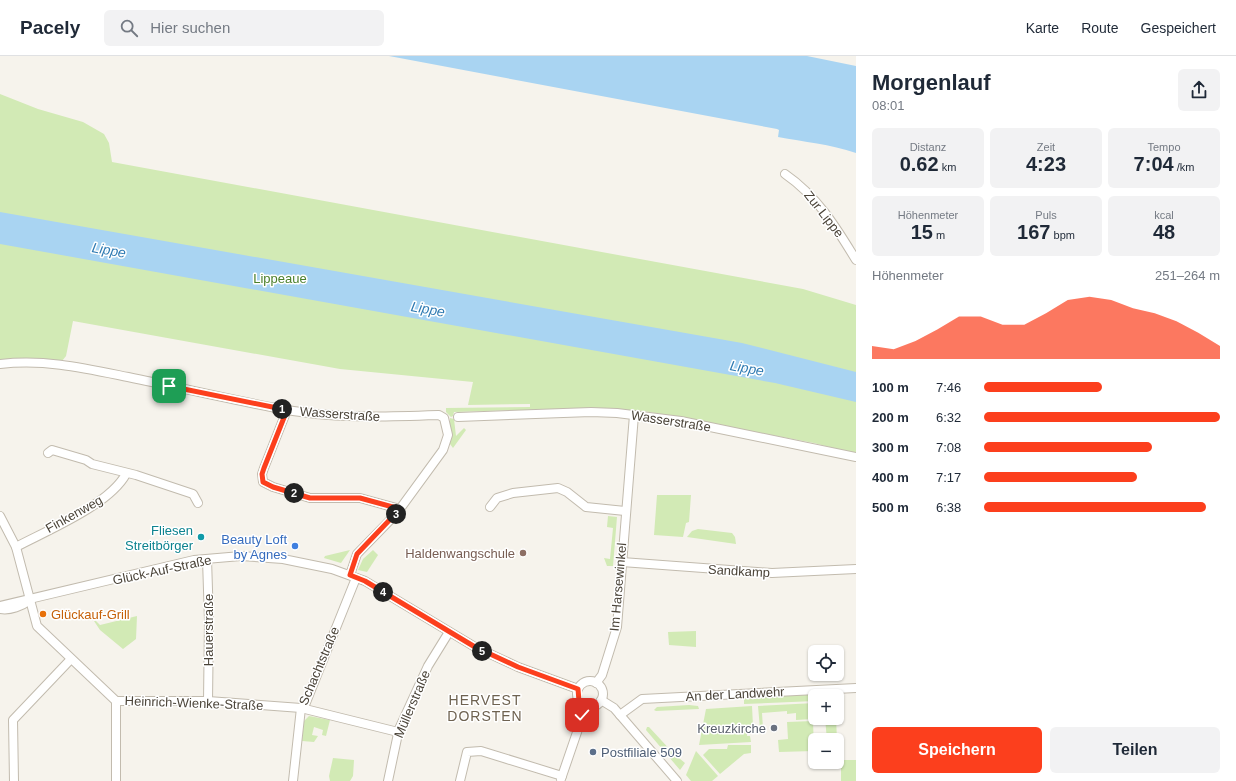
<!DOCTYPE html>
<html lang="de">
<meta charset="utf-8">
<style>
:root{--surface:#fff;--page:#f2f2f3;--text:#1f2937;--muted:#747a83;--line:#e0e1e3;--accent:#fc3f1d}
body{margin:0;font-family:Helvetica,sans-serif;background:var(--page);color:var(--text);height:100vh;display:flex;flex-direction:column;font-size:15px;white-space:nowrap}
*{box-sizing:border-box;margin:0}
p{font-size:13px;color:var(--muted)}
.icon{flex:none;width:22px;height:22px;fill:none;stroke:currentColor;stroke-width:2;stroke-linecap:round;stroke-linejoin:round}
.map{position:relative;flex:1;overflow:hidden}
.drawer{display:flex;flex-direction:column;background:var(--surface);width:380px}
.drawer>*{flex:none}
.buttons{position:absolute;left:808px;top:589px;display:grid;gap:8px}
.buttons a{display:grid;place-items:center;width:36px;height:36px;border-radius:6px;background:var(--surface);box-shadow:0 1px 3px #0004;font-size:20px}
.pin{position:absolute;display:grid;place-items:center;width:34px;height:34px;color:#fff;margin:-17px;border-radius:8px;box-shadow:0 2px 6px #0006}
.km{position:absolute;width:20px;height:20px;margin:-10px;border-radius:50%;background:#222;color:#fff;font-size:11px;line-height:20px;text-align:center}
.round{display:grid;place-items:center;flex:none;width:42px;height:42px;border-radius:6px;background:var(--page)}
.overview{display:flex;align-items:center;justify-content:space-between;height:68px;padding:0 16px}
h1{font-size:22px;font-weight:600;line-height:30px}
.metrics{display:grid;grid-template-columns:repeat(3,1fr);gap:6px;height:68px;padding:4px 16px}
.metrics div{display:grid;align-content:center;border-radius:6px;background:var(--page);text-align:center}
.metrics b{font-size:20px;font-weight:600}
.metrics small{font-size:11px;font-weight:400}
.metrics p{font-size:11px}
.chart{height:112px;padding:8px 16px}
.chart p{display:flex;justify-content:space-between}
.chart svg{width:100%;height:72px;margin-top:4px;fill:var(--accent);opacity:.7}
.primary-button{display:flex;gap:8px;margin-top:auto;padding:8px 16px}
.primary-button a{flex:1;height:46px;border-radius:6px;background:var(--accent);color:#fff;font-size:16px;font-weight:600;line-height:46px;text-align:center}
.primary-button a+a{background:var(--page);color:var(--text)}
ul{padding:0 16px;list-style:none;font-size:13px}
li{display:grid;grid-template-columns:64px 48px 1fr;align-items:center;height:30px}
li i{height:10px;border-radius:5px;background:var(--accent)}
header{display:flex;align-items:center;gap:24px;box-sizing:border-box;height:56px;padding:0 20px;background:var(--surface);border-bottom:1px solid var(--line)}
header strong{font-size:19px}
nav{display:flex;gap:22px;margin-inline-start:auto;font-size:14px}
.search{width:280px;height:36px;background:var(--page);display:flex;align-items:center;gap:10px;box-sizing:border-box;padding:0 14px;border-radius:6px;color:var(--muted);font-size:15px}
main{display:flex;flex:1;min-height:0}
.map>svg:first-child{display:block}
.green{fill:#d2eab5}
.water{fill:#a9d4f2}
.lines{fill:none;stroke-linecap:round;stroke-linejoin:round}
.minor-casing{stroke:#c2bbae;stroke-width:10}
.minor{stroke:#fff;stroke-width:8}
.route-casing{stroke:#fff;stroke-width:8}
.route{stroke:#fc3f1d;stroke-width:5}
.culture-dot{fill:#0f9aa8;stroke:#fff;stroke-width:1.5}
.shop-dot{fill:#3f7fe0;stroke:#fff;stroke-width:1.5}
.education-dot{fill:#8d6e63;stroke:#fff;stroke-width:1.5}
.food-dot{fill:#e8710a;stroke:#fff;stroke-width:1.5}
.worship-dot{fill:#6b7280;stroke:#fff;stroke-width:1.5}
.service-dot{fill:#5c6f8a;stroke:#fff;stroke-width:1.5}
.labels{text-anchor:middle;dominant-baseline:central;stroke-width:3;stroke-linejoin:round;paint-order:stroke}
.street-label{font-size:13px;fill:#4b4439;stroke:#fff}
.park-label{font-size:13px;fill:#4a7f2a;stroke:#fff}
.culture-label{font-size:13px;fill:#0d838f;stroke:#fff;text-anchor:end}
.shop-label{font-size:13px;fill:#366cbe;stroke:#fff;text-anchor:end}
.education-label{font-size:13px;fill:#785e54;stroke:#fff;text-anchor:end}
.food-label{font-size:13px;fill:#c56008;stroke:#fff;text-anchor:start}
.worship-label{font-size:13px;fill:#5b616d;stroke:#fff;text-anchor:end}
.service-label{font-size:13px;fill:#4e5e75;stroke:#fff;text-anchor:start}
.water-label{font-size:14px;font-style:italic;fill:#2e7ab2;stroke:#fff}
.neighbourhood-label{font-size:14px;letter-spacing:1px;fill:#6e6250;stroke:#fff}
</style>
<header>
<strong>Pacely</strong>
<div class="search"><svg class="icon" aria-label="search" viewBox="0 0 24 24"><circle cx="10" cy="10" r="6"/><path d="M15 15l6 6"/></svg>Hier suchen</div>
<nav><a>Karte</a><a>Route</a><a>Gespeichert</a></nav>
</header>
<main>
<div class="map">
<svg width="856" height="725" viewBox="0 0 856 725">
<rect width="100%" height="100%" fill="#f6f3ec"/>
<g class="green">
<polygon points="0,38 38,53 83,66 104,78 109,87 112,106 803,233 856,249 856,398 814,387 644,355 591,352 454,356 453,360 451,361 446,356 446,352 530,351 530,348 468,349 473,326 340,313 73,265 66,300 62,305 25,302 0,305"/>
<polygon points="450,362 454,363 456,380 464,372 466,374 453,392 450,388"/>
<polygon points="657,439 691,439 689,466 686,467 683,481 654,479"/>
<polygon points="608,460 617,461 613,510 607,510 604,502 610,503 613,472 607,471"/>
<polygon points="698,473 732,477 735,481 736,488 687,481 692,475"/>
<polygon points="350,494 341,507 324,502 325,500"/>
<polygon points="373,494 378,499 367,516 358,514 363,503"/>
<polygon points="137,560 136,583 123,593 100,574 94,565 96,565 100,569"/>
<polygon points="696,575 696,591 669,589 668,576"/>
<polygon points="818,638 819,640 815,640 815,645 744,648 744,642"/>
<polygon points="815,647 815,654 812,654 813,663 796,664 796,657 787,658 787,655 762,657 763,673 760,673 758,650"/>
<polygon points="689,649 698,650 699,653 656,655 654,654 657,651"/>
<polygon points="752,650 753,670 747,671 747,680 750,680 751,686 699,689 706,653"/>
<polygon points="309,660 330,664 326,680 322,679 323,674 314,671 312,679 318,680 314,686 302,685 304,665"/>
<polygon points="825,662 836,662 837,684 827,684"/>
<polygon points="813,665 814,695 779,696 778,684 788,683 787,666"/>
<polygon points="647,671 649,671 674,698 685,707 680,714 646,674"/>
<polygon points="728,689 751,689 751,697 744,698 720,718 703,699 709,693 727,693"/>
<polygon points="696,695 718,720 712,725 691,725 686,719"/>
<polygon points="333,702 354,704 353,720 350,725 330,725 329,720"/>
<polygon points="837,704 856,704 856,725 841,725 841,711 827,711 827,706 837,706"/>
</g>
<g class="water">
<path d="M389 0H807L856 10V97C830 88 804 86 778 81L779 74 777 73Z"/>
<polygon points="0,156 742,287 856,316 856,346 775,327 0,188"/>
</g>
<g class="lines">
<g class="minor-casing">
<g id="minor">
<path d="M785 118C817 140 836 171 856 204"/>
<path d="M0 308C46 303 84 312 128 321 178 331 227 343 276 352 331 363 384 361 439 359L444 362 448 379 443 394 397 457 357 498 350 519"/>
<polyline points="287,354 264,412 262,418 263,426 273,431 310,442 360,442 400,453"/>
<polyline points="458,361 591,356 617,357 681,365 856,401"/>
<polyline points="48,397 52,394 86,404 92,408 136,419 193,438 198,447"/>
<polyline points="490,451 497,442 513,437 558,432 567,436 586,451 625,455"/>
<polyline points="0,460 16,491 37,570 116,645 208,645 301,652 398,676"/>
<path d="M16 491C48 474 109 449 126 418"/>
<polyline points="207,503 209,565 208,645"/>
<polyline points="622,506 772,517 856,513"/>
<polyline points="0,550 194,504 241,500 283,503 332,513 365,525 475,591 518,611 578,633"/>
<path d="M0 553C10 555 22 550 30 544"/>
<circle cx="590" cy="638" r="13"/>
<polyline points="596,627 602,619 617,571 634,359"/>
<polyline points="601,644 614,652 620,659 677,725"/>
<polyline points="116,645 116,725"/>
<polyline points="620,659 642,643 856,632"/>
<polyline points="561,723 586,650"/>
<polyline points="14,725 13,664 71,603"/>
<polyline points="293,725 301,652 305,649 356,522"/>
<polyline points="388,725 399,673 428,610 449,576"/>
<polyline points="460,725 467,696 481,695 562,720"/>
</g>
</g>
<use href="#minor" class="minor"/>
</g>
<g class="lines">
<g class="route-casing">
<polyline id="route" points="169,330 287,354 264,412 262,418 263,426 273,431 310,442 360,442 400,453 357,498 350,519 365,525 475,591 518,611 578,633 579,645 586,650 582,659"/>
</g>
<use href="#route" class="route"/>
</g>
<circle class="culture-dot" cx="201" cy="481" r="4"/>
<circle class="shop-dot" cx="295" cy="490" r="4"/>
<circle class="education-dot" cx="523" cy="497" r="4"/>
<circle class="food-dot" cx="43" cy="558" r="4"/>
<circle class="worship-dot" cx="774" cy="672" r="4"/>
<circle class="service-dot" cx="593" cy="696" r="4"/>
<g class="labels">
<g class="street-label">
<text transform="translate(824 158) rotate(52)">Zur Lippe</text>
<text transform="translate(340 358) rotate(4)">Wasserstraße</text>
<text transform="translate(671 365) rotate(9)">Wasserstraße</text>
<text transform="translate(74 458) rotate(-29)">Finkenweg</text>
<text transform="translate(162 514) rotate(-12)">Glück-Auf-Straße</text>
<text transform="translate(739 515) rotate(3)">Sandkamp</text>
<text transform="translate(618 531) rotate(-85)">Im Harsewinkel</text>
<text transform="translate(208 574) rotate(-90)">Hauerstraße</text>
<text transform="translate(319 610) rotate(-67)">Schachtstraße</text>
<text transform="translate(735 638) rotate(-3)">An der Landwehr</text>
<text transform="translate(194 647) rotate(2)">Heinrich-Wienke-Straße</text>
<text transform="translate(412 648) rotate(-67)">Müllerstraße</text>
</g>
<g class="park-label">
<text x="280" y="222">Lippeaue</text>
</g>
<g class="culture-label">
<text x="193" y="474">Fliesen<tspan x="193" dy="15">Streitbörger</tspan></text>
</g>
<g class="shop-label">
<text x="287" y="483">Beauty Loft<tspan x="287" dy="15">by Agnes</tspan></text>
</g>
<g class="education-label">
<text x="515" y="497">Haldenwangschule</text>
</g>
<g class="food-label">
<text x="51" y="558">Glückauf-Grill</text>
</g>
<g class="worship-label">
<text x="766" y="672">Kreuzkirche</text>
</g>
<g class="service-label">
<text x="601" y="696">Postfiliale 509</text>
</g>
<g class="water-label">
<text transform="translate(109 194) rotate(10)">Lippe</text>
<text transform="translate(428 253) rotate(10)">Lippe</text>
<text transform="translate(747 312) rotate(10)">Lippe</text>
</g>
<g class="neighbourhood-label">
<text x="485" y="644">HERVEST<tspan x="485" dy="16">DORSTEN</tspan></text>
</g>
</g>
</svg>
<div class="buttons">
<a><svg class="icon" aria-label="locate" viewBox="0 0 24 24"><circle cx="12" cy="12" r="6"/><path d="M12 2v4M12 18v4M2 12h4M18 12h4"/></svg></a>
<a>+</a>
<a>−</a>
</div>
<div class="pin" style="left:169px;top:330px;background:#1e9e55"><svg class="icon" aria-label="arrive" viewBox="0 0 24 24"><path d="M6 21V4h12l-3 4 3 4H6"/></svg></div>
<div class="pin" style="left:582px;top:659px;background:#d93025"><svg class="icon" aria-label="check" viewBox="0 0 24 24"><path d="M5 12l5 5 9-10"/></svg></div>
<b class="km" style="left:282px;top:353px">1</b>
<b class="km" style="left:294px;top:437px">2</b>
<b class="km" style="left:396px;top:458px">3</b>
<b class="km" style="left:383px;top:536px">4</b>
<b class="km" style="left:482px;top:595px">5</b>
</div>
<section class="drawer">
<div class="overview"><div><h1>Morgenlauf</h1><p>08:01</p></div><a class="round"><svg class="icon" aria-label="share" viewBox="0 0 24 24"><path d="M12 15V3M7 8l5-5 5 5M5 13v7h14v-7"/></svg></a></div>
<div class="metrics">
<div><p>Distanz</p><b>0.62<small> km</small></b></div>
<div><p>Zeit</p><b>4:23</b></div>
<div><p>Tempo</p><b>7:04<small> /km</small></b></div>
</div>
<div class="metrics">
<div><p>Höhenmeter</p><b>15<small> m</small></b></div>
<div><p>Puls</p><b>167<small> bpm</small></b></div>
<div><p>kcal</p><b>48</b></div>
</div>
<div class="chart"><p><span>Höhenmeter</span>251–264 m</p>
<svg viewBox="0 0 160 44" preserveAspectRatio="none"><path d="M0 44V36L10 38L20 33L30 26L40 18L50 18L60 23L70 23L80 16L90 8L100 6L110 8L120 13L130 16L140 21L150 28L160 36V44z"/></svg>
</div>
<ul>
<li><b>100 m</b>7:46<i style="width:50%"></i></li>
<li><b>200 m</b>6:32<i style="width:100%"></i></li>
<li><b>300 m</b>7:08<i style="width:71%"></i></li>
<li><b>400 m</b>7:17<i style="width:65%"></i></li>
<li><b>500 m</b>6:38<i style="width:94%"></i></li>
</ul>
<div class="primary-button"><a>Speichern</a><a>Teilen</a></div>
</section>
</main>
